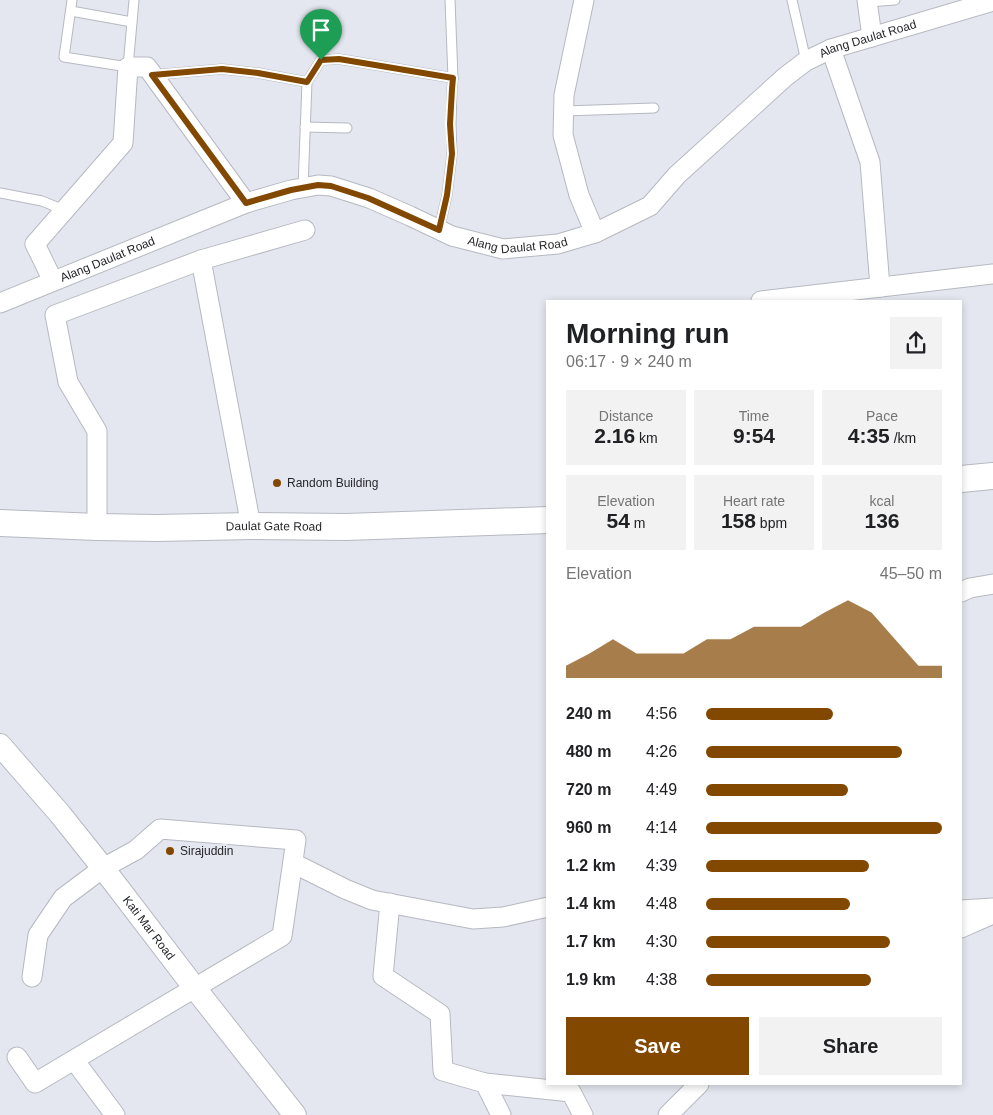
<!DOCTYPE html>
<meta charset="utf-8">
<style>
:root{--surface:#fff;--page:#f2f2f2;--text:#202124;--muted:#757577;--accent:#824800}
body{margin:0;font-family:Arial,sans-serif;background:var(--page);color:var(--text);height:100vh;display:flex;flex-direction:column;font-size:19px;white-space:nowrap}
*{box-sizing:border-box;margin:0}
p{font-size:16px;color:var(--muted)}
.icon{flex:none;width:28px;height:28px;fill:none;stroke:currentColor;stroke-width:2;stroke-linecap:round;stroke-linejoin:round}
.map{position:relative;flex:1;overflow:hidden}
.details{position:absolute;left:546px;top:300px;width:416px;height:785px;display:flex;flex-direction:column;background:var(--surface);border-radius:0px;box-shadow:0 2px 8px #0003}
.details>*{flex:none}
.pin{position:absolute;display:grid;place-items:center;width:42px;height:42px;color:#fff;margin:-51px -21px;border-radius:50% 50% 50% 0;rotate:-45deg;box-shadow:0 0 5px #0007}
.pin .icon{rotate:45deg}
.round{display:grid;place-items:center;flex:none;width:52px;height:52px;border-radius:0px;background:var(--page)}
.summary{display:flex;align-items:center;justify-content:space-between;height:85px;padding:0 20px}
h1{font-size:28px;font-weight:600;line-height:38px}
.figures{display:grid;grid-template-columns:repeat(3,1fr);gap:8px;height:85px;padding:5px 20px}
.figures div{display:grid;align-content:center;border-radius:0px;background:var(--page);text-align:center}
.figures b{font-size:21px;font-weight:600}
.figures small{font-size:14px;font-weight:400}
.figures p{font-size:14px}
.chart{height:140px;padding:10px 20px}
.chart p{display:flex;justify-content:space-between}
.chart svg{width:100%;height:90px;margin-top:5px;fill:var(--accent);opacity:.7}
.primary-button{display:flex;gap:10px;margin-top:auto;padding:10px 20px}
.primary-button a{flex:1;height:58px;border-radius:0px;background:var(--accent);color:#fff;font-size:20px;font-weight:600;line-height:58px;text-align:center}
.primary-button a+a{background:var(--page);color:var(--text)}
ul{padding:0 20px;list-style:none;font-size:16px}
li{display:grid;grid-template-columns:80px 60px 1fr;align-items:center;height:38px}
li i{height:12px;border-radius:6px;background:var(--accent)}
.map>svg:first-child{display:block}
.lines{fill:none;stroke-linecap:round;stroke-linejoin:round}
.service-casing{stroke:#b6b9c1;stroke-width:11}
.minor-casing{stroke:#b6b9c1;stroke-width:21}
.tertiary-casing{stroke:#b6b9c1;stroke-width:24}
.secondary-casing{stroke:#b6b9c1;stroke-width:28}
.service{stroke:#fff;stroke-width:9}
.minor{stroke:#fff;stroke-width:19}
.tertiary{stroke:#fff;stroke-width:22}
.secondary{stroke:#fff;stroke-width:26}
.route-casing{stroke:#fff;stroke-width:10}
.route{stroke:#824800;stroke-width:6}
.poi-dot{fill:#824800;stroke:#e4e7ef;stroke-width:2}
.labels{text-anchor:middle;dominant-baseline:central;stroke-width:4.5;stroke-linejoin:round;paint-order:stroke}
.street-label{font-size:12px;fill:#26272a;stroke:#e4e7ef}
.poi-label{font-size:12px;fill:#26272a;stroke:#e4e7ef;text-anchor:start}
</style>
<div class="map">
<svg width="993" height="1115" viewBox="0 0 993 1115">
<rect width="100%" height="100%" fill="#e4e7ef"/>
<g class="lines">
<g class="service-casing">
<g id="service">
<polyline points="72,0 64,57 128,67 134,0"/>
<polyline points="792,0 806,61"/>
<polyline points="867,2 895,0"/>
<polyline points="71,11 132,22"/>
<polyline points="152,75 222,69 258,73 307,82"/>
<polyline points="564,111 654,108"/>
<polyline points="305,127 347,128"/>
<polyline points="303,188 307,82 321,60 339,59 453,78"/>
<polyline points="0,193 42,201 64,210"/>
<polyline points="439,230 447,195 452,154 451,124 452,89 453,78 450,0"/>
</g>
</g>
<g class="minor-casing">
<g id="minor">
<polyline points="584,0 564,95 563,135 579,195 595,233"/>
<polyline points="867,0 872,37"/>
<polyline points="831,49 870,162 880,287"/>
<polyline points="201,260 251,526"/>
<polyline points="53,281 35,244 123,143 128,67 147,67 246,203"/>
<polyline points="761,301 993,274"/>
<path id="s1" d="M0 303 246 203 291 190 318 185 331 186 369 198 410 216 452 236 503 249 558 244 595 233 650 206 677 175 785 77 806 61 831 49 993 1"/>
<polyline points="97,527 97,431 68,382 55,315 201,260 305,230"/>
<polyline points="961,592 970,588 993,584"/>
<polyline points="293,863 345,889 372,900 473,919 503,917 548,907"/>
<polyline points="390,903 383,976 440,1014 443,1071 485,1083 571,1092 583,1115"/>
<polyline points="961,910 993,908"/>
<polyline points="961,928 993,914"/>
<polyline points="17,1057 35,1083 282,936 296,840 160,829 136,850 103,868 63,898 38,935 32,977"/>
<polyline points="74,1060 115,1115"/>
<polyline points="485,1083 501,1115"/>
<polyline points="668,1115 699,1084"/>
</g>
</g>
<g class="tertiary-casing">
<g id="tertiary">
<path id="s2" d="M0 745 60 814 103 868 194 987 295 1115"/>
</g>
</g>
<g class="secondary-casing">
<g id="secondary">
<polyline points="961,479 993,476"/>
<path id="s3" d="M0 523 97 527 157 528 251 526 346 527 548 520"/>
</g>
</g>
<use href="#service" class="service"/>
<use href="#minor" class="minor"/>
<use href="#tertiary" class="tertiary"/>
<use href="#secondary" class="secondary"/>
</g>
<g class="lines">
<g class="route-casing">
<polygon id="route" points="339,59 453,78 452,89 450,124 452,154 447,195 439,230 368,198 331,186 318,185 291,190 246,203 152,75 222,69 258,73 307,82 321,60"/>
</g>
<use href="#route" class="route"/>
</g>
<g class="poi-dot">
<circle cx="277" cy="483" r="5"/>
<circle cx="170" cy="851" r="5"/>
</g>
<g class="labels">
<g class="street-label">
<text stroke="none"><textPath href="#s1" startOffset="971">Alang Daulat Road</textPath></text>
<text stroke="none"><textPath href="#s1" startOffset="551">Alang Daulat Road</textPath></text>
<text stroke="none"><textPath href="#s1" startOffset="116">Alang Daulat Road</textPath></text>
<text stroke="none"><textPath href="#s3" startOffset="274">Daulat Gate Road</textPath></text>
<text stroke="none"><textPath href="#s2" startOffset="236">Kati Mar Road</textPath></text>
</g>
<g class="poi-label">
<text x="287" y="483">Random Building</text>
<text x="180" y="851">Sirajuddin</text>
</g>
</g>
</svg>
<div class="pin" style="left:321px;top:60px;background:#1e9e55"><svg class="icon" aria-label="arrive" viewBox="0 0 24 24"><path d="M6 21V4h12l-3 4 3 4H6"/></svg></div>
<section class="details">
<div class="summary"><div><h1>Morning run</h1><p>06:17 · 9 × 240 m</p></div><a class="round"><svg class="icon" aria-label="share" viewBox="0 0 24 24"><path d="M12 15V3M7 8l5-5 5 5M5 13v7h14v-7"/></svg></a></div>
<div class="figures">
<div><p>Distance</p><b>2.16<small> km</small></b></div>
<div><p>Time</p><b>9:54</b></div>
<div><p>Pace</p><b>4:35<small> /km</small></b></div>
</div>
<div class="figures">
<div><p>Elevation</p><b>54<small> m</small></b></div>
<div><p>Heart rate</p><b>158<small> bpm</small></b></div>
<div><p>kcal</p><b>136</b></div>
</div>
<div class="chart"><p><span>Elevation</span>45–50 m</p>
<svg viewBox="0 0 160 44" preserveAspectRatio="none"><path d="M0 44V38L10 32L20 25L30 32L40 32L50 32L60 25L70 25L80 19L90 19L100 19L110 12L120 6L130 12L140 25L150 38L160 38V44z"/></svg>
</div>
<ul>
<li><b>240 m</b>4:56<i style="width:54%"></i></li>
<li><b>480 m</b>4:26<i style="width:83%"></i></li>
<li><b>720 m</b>4:49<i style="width:60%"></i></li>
<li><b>960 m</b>4:14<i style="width:100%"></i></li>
<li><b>1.2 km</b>4:39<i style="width:69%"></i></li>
<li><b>1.4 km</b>4:48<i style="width:61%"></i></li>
<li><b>1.7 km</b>4:30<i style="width:78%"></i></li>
<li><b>1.9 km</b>4:38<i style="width:70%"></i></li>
</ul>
<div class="primary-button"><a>Save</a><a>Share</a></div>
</section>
</div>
